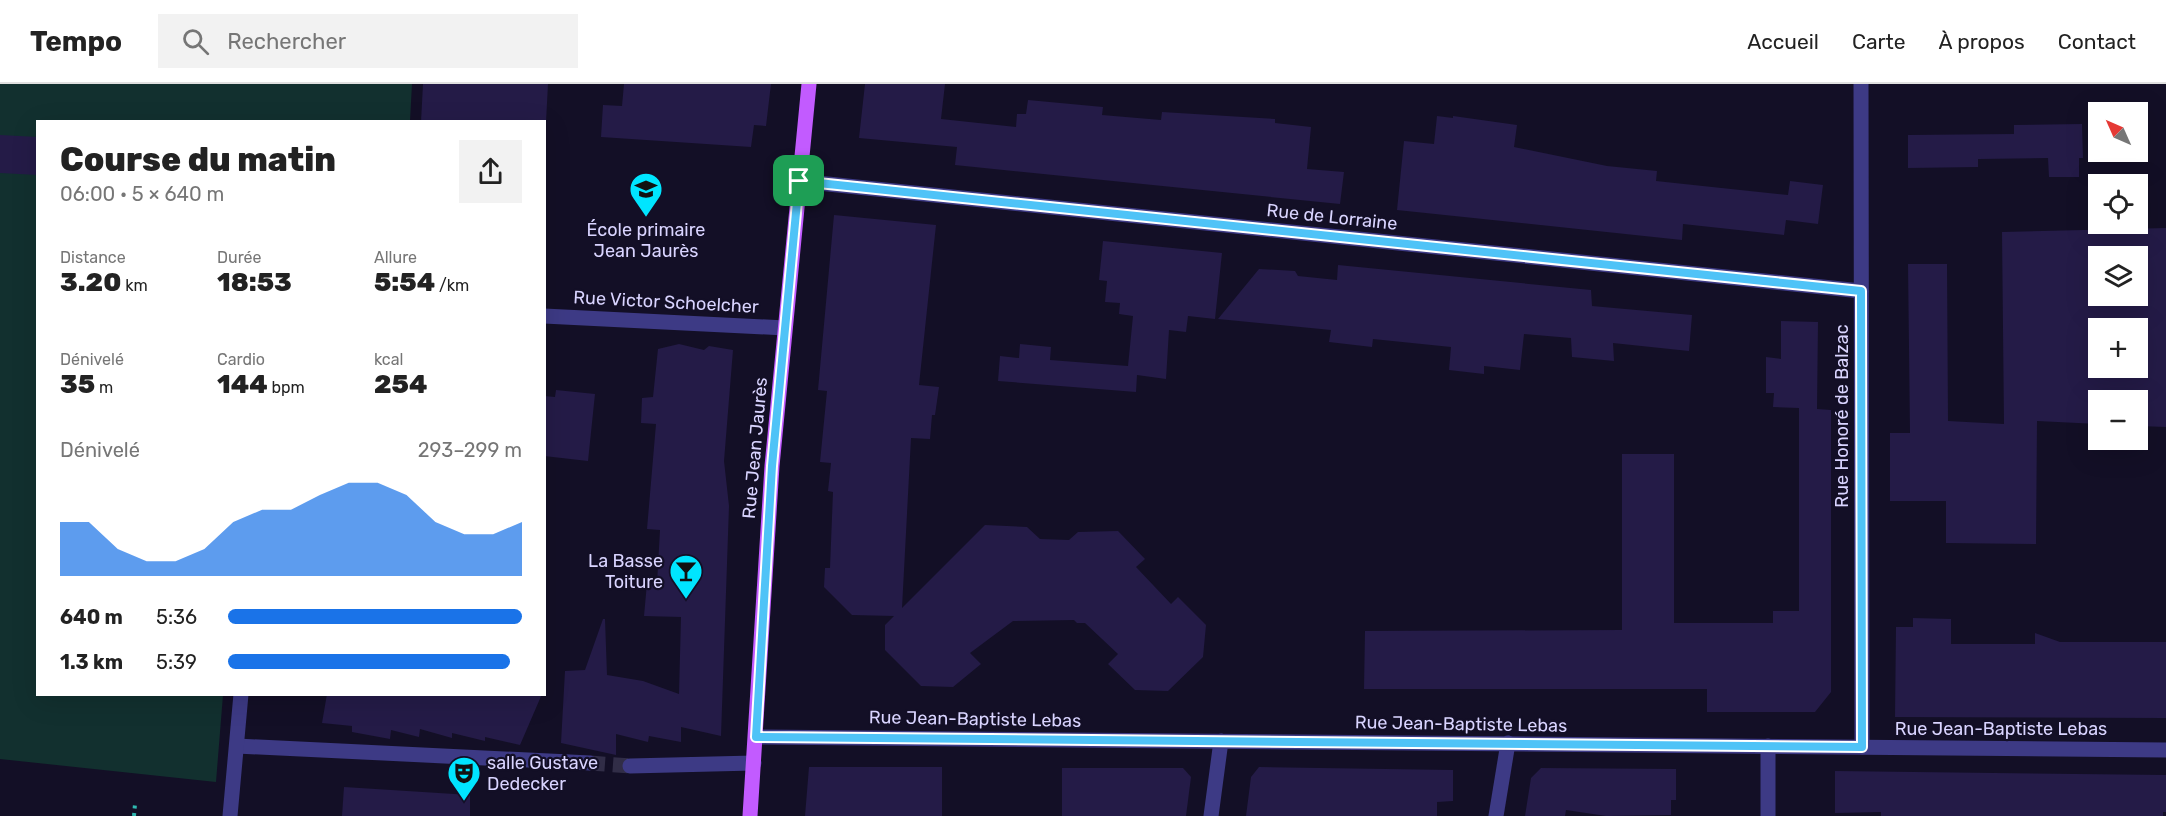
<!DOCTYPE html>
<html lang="fr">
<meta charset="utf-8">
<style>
:root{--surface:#fff;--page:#f2f2f2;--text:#222;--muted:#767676;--line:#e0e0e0;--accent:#1a73e8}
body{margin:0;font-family:Rubik,sans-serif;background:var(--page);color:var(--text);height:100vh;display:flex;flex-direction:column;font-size:22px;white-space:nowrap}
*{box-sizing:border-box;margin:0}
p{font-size:20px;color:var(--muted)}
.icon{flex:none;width:33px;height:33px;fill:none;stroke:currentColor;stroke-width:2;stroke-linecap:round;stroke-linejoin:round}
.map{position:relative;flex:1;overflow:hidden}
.panel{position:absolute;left:36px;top:36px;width:510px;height:576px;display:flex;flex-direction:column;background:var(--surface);border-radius:0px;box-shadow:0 6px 24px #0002}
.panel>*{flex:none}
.needle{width:39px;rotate:315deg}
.fabs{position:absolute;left:2088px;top:18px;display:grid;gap:12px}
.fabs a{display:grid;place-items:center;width:60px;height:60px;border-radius:0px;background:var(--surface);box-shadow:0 6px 24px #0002;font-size:30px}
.pin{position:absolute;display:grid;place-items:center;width:51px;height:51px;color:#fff;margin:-26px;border-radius:12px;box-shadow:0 3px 9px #0006}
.round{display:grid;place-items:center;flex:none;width:63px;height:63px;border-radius:0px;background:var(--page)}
.overview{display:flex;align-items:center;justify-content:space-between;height:102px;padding:0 24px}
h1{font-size:33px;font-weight:800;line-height:45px}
.stats{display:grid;grid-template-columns:repeat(3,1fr);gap:9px;height:102px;padding:6px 24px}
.stats div{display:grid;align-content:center}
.stats b{font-size:26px;font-weight:800}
.stats small{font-size:16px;font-weight:400}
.stats p{font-size:16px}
.chart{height:168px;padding:12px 24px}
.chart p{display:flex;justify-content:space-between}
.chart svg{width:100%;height:108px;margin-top:6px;fill:var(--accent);opacity:.7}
ul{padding:0 24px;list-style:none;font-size:20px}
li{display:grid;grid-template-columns:96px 72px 1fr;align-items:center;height:45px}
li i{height:15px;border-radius:8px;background:var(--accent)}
header{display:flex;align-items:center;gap:36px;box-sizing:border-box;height:84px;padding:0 30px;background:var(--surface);border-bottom:2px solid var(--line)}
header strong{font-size:28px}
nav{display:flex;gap:33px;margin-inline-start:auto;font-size:21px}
.search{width:420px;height:54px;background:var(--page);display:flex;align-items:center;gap:15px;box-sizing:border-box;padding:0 21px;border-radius:0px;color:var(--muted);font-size:22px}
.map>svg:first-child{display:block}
.green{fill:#12302f}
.building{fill:#241b47;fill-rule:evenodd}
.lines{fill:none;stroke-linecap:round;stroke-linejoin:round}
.minor-tunnel{stroke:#312d47;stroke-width:15;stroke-dasharray:15 8;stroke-linecap:butt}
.path{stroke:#2fb8b0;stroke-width:4;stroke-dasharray:3 4.5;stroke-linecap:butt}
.minor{stroke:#3d3a85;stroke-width:15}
.major{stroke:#c25bff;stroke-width:15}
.route-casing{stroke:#fff;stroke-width:12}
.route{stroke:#4fc3f7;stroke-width:8}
.labels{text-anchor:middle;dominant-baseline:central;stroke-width:4.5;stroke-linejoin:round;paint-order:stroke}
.street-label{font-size:18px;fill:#d9d4ff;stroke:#130f26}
.poi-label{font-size:18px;fill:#d9d4ff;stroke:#130f26}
</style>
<header>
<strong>Tempo</strong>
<div class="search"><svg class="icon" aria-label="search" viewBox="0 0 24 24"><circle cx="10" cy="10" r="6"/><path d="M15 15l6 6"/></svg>Rechercher</div>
<nav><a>Accueil</a><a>Carte</a><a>À propos</a><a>Contact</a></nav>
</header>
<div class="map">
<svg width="2166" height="732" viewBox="0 0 2166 732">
<rect width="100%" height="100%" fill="#130f26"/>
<polygon class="green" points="0,0 412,0 410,37 38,38 38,610 223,611 216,698 0,675"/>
<g class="building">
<polygon points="423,0 548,0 546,38 421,38"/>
<polygon points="624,0 771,0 766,42 754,41 751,63 601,53 603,21 622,22"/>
<polygon points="865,0 945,0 941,35 1016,43 1017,30 1026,30 1028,16 1103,23 1102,31 1161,36 1162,28 1275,35 1275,39 1311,43 1307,85 1344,88 1340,120 955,81 957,63 859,54"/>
<polygon points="1437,32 1453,34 1453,32 1517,41 1514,63 1607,82 1657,87 1656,97 1788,111 1790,97 1823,101 1818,140 1786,136 1784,151 1683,140 1682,156 1397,126 1404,57 1434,60"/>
<polygon points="2082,40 2083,74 2079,74 2079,93 2049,93 2048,74 1978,75 1978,83 1908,84 1908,51 2014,50 2014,41"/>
<polygon points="0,51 38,53 38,91 0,89"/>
<polygon points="834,131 936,141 919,301 939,303 935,331 932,331 930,355 911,354 902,524 985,441 1027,443 1040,455 1069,456 1078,448 1118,447 1145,475 1136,483 1171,520 1178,513 1206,541 1203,573 1168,607 1135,606 1108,580 1118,570 1085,539 1077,539 1074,536 1013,537 970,569 981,580 953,603 921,602 885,566 885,541 894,532 852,531 824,503 825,484 830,484 833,408 828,407 831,379 820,378 827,307 818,306"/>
<path d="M2166 144V343L2138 342V316H2098V340L2037 337 2036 460 1946 459V417H1890V349H1910L1908 180H1947L1948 337 2004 340 2002 148ZM2098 172H2138V212H2098ZM2098 244H2138V284H2098Z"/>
<polygon points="1103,157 1222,169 1215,235 1188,232 1186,248 1169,246 1166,295 1137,291 1136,308 998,297 1000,272 1019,274 1020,260 1051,263 1050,276 1128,282 1133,232 1119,230 1120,219 1105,218 1107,197 1099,196"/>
<polygon points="1338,181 1591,206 1592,222 1692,231 1689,267 1613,259 1614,277 1572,273 1571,254 1524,250 1520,286 1484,282 1484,290 1449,286 1451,263 1373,255 1372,263 1329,258 1331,246 1218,235 1259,185 1295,187 1298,192 1337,196"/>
<polygon points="1781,237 1818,238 1817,325 1831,326 1831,608 1815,628 1707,628 1707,605 1364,605 1365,547 1622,546 1622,370 1674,370 1674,539 1773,539 1773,527 1799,527 1799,324 1773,323 1774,309 1766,309 1766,273 1781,275"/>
<polygon points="679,260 704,266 709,262 733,266 724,377 729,422 721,652 681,643 681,658 649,652 648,658 616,650 616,671 561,659 565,587 585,586 603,535 605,535 607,591 643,597 679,610 681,533 644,532 647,499 657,500 660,446 647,445 656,340 641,339 642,314 653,313 658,265"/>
<polygon points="556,306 595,310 588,377 544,372 544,312 555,313"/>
<polygon points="1913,534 1951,535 1951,560 2035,560 2035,549 2060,558 2166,558 2166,634 1895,633 1896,543 1913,543"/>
<polygon points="327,610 542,610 520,661 485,653 485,657 452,649 452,654 420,645 419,653 391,646 390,655 352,648 352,642 322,639"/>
<polygon points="809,683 942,683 942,732 805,732"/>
<polygon points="1259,683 1453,686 1453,717 1437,718 1437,732 1246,732 1251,693"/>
<polygon points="1062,684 1183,684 1191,693 1186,732 1062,732"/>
<polygon points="1541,684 1676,685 1676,716 1671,716 1671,731 1606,732 1566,726 1565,732 1525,732 1531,694"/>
<polygon points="1835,687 2166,691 2166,728 2163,728 2163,732 1881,732 1881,728 1835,729"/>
<polygon points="344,703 470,711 470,732 342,732"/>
</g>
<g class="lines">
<polyline class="minor-tunnel" points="590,679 630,682"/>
<polyline class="path" points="134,732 135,720"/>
<g class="minor">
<polyline points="1861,0 1862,663"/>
<polyline points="799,97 1861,207"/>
<polyline points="544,232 785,244"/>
<polyline points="756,653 2166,666"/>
<polyline points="237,662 590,679"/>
<polyline points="630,682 754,679"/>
<polyline points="230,732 241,610"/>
<polyline points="1211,732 1221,657"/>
<polyline points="1496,732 1508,659"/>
<polyline points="1768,732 1768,662"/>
</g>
<polyline class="major" points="750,732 772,382 809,0"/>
</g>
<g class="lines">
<g class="route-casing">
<polygon id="route" points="799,97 1861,207 1862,663 756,653 772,382"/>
</g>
<use href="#route" class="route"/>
</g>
<defs>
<g id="school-pin" transform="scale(1.725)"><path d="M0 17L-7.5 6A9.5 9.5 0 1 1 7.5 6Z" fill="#00e5ff" stroke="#130f26"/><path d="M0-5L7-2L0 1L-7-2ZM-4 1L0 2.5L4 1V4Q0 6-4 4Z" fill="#111"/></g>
<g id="bar-pin" transform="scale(1.725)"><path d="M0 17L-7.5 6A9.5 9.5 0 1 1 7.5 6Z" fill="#00e5ff" stroke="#130f26"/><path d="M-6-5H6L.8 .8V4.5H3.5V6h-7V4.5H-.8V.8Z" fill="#111"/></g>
<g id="theatre-pin" transform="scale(1.725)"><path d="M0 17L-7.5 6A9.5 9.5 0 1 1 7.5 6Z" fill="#00e5ff" stroke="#130f26"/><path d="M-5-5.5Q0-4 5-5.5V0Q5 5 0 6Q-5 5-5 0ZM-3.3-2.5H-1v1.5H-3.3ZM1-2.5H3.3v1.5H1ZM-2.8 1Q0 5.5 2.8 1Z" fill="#111"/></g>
</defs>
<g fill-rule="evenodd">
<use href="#school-pin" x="646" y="105"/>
<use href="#bar-pin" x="686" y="487"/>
<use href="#theatre-pin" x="464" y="689"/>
</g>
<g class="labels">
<g class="street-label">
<text transform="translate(1332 133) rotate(6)">Rue de Lorraine</text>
<text transform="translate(666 218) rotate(3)">Rue Victor Schoelcher</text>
<text transform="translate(1842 332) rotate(-90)">Rue Honoré de Balzac</text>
<text transform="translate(755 364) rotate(-85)">Rue Jean Jaurès</text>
<text transform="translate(975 635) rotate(1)">Rue Jean-Baptiste Lebas</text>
<text transform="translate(1461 640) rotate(1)">Rue Jean-Baptiste Lebas</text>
<text x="2001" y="645">Rue Jean-Baptiste Lebas</text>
</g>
<g class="poi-label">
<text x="646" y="146">École primaire<tspan x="646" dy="21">Jean Jaurès</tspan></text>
<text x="663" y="477" text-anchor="end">La Basse<tspan x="663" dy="21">Toiture</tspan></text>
<text x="487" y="679" text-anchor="start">salle Gustave<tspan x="487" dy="21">Dedecker</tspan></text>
</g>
</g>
</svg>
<div class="fabs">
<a><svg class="needle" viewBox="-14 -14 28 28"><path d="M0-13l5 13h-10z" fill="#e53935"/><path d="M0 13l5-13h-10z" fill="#767676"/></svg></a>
<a><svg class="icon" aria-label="locate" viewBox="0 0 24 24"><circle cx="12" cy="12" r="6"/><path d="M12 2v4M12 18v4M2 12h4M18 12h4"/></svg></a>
<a><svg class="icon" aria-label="layers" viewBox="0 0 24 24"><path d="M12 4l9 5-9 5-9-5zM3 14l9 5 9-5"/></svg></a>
<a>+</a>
<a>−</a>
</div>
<div class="pin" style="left:799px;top:97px;background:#1e9e55"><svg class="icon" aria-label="arrive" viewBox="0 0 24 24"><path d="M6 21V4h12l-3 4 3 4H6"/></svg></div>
<section class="panel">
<div class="overview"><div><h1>Course du matin</h1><p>06:00 · 5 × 640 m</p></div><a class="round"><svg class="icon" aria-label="share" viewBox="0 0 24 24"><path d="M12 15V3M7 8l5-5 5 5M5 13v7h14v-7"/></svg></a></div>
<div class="stats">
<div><p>Distance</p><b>3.20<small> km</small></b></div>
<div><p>Durée</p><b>18:53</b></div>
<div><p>Allure</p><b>5:54<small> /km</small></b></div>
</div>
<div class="stats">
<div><p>Dénivelé</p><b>35<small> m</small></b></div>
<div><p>Cardio</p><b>144<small> bpm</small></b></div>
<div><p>kcal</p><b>254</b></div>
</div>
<div class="chart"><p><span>Dénivelé</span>293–299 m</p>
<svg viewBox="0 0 160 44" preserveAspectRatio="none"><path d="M0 44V22L10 22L20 33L30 38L40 38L50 33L60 22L70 17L80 17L90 11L100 6L110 6L120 11L130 22L140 27L150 27L160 22V44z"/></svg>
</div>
<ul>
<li><b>640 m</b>5:36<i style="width:100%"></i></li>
<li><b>1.3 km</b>5:39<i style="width:96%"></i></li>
</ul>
</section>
</div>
